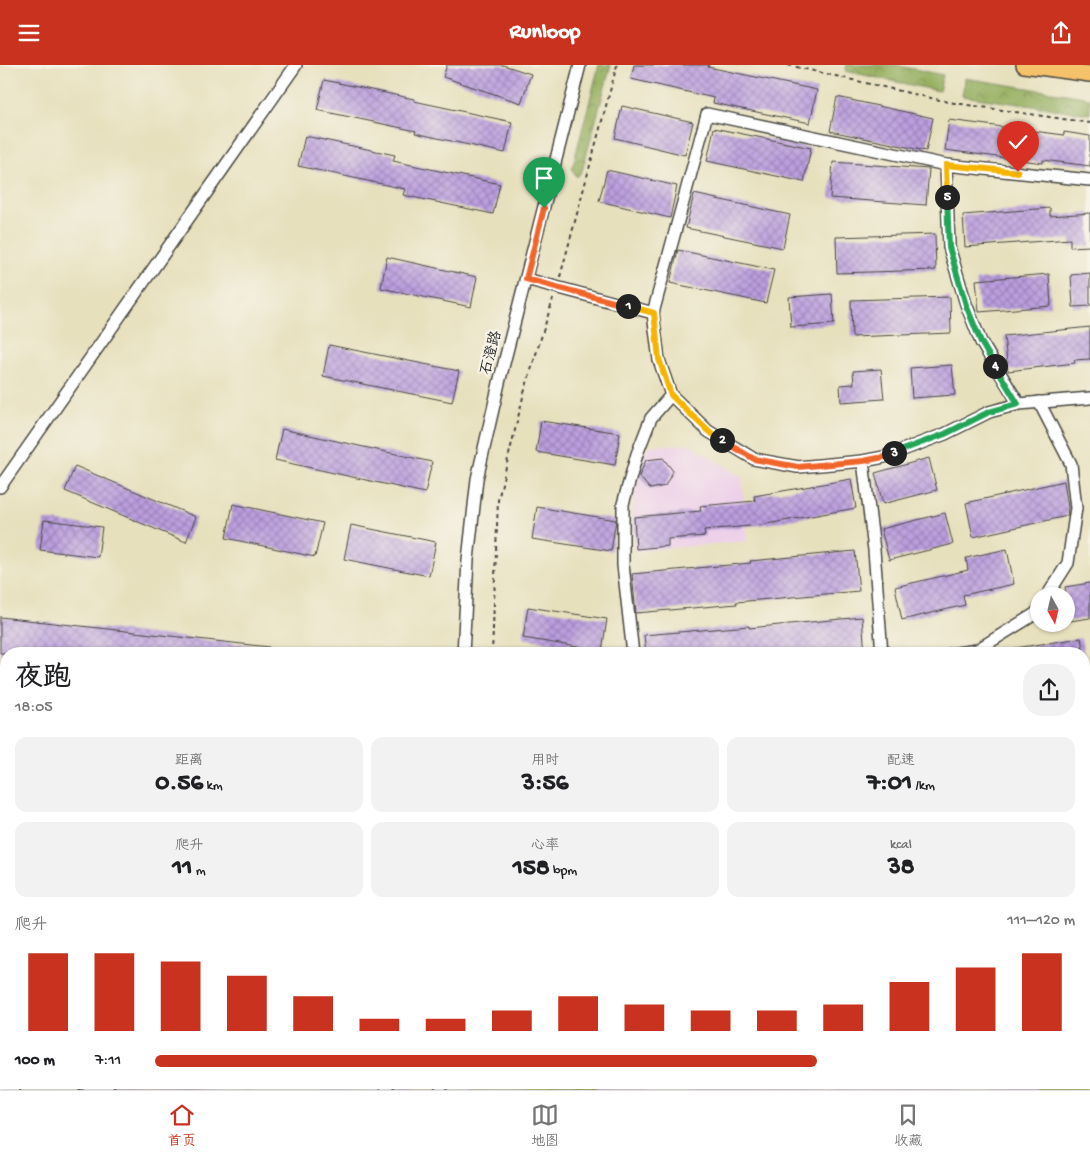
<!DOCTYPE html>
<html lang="zh">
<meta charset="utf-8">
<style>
:root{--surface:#fff;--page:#f2f2f2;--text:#202124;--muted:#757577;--line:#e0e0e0;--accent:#c8321e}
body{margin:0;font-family:"Gochi Hand","LXGW WenKai TC",sans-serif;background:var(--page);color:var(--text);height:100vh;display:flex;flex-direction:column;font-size:19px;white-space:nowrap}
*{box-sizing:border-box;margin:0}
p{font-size:16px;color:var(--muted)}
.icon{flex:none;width:28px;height:28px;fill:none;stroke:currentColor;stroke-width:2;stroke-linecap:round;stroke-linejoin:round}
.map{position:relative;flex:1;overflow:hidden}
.details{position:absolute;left:0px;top:582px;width:1090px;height:442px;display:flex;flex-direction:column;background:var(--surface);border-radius:20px 20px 0 0;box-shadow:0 1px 4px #0004}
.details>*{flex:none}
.needle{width:32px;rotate:172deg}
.controls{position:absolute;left:1030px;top:522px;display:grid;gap:10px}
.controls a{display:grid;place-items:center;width:45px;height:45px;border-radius:50%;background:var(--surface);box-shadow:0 1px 4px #0004;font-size:25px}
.pin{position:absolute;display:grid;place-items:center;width:42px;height:42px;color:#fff;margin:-51px -21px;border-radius:50% 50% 50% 0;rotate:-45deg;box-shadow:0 0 5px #0007}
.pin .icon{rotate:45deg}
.km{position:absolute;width:25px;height:25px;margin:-12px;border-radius:50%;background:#222;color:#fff;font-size:14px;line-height:25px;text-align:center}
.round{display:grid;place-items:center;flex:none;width:52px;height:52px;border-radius:20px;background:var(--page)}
.summary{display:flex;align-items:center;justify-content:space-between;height:85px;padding:0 15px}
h1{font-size:28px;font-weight:700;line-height:38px}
.figures{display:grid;grid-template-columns:repeat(3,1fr);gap:8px;height:85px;padding:5px 15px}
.figures div{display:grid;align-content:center;border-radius:12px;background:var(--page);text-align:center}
.figures b{font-size:25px;font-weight:700}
.figures small{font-size:14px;font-weight:400}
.figures p{font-size:14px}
.chart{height:140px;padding:10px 15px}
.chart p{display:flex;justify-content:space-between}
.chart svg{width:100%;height:90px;margin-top:5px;stroke:var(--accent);stroke-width:6}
ul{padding:0 15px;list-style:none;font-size:16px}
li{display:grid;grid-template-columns:80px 60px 1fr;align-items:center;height:38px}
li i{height:12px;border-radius:6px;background:var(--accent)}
header{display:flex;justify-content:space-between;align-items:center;height:65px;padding:0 15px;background:var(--accent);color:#fff;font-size:22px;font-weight:700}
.tab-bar{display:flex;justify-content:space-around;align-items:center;height:70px;border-top:1px solid var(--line);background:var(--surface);font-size:14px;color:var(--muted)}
.tab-bar a{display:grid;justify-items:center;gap:2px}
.tab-bar .on{color:var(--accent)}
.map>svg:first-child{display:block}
.built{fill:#edd0e9}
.railway{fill:#ccbed4}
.grass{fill:url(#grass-dots);stroke:#757c4d}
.forest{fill:url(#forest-crowns);stroke:#616e46}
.park{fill:#bfcd6f;stroke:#757c4d}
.water{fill:#58afd4;stroke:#426d80}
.building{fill:url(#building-cross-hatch)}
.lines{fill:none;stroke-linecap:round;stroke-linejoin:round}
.minor-casing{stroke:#474641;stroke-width:14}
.major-casing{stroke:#474641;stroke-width:18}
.path{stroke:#474641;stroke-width:2;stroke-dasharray:4 4;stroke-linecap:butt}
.minor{stroke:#fff;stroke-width:11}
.major{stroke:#f5c16b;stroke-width:15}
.split-1-casing{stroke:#fff;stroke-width:10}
.split-2-casing{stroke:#fff;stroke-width:10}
.split-3-casing{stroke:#fff;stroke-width:10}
.split-4-casing{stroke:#fff;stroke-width:10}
.split-5-casing{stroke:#fff;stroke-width:10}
.split-6-casing{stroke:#fff;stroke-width:10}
.split-1{stroke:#f0652b;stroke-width:6}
.split-2{stroke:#f5b400;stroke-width:6}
.split-3{stroke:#f0652b;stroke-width:6}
.split-4{stroke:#22a559;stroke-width:6}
.split-5{stroke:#22a559;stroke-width:6}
.split-6{stroke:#f5b400;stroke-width:6}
.labels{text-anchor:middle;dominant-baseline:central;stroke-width:4.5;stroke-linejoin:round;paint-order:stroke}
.street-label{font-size:15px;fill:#2b2b2b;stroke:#f7f3e8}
</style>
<header><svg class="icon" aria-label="menu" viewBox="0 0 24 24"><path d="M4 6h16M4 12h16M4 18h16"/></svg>Runloop<svg class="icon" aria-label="share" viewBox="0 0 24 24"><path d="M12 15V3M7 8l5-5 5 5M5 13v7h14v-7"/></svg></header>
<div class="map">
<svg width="1090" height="1025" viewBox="0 0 1090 1025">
<defs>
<pattern id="grass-dots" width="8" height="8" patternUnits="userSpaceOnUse" patternTransform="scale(1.25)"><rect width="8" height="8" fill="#bfcd6f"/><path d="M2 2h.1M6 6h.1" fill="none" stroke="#a4b060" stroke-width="1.8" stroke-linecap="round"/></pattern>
<pattern id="forest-crowns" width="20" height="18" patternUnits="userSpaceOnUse" patternTransform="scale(1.25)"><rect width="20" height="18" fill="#97b062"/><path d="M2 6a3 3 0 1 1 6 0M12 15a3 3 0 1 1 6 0" fill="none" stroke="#7b8f51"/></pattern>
<pattern id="building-cross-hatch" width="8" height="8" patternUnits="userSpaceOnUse" patternTransform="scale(1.25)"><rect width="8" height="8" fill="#bb9edf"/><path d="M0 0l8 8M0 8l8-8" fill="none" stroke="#9881b5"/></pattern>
</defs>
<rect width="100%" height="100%" fill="#f7f3e8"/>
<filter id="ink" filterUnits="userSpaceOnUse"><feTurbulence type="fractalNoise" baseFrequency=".02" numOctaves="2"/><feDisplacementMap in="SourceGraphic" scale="10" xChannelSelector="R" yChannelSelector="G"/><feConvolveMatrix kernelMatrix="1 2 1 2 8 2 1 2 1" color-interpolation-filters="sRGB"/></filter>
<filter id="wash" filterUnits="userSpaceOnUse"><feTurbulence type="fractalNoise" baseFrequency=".0096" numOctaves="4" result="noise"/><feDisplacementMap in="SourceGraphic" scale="20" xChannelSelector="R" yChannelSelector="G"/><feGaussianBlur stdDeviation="1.12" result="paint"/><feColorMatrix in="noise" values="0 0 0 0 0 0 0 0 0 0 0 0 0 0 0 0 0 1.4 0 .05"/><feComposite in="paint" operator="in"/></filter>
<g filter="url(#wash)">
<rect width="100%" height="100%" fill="#e7e0bd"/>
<g class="built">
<polygon points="689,379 742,412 747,476 634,486 632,451 637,412 648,381"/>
<polygon points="1090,810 1090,1025 466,1025 467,1019 1084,1019 1084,812"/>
</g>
<g class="railway">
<polygon points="0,774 6,776 6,1014 0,1013"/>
<polygon points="25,1019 414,1019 413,1025 47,1025"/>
</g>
<polygon class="grass" points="0,675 6,676 6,736 0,733"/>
<g class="forest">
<polygon points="599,0 611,0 582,106 577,112 572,104"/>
<polygon points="847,0 895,0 943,10 939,26 845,6"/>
<polygon points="965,13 1090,33 1090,49 962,31"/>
</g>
<g class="park">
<polygon points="1090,822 1090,1025 1038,1025 1037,1019 1084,1019 1084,823"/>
<polygon points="473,1019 595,1019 595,1025 472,1025"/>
</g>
<g class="water">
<polygon points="1090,690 1090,745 1084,747 1084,699"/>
<polygon points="0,733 6,736 6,776 0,774"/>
</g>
<g id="blocks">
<g class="building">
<polygon points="447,0 503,0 531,9 521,38 443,12"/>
<polygon points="634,0 709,0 708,2 817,25 810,58 713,38 714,33 631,14"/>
<polygon points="324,15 414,34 414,36 512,57 505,88 415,68 416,66 317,45"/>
<polygon points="837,32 933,53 926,86 830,66"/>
<polygon points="622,41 693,57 685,90 615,73"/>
<polygon points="949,55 1064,70 1064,67 1090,71 1090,101 1043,95 1043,98 945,85"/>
<polygon points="714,63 811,83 804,117 707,96"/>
<polygon points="305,71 395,90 393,96 500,119 493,149 403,130 405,124 298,101"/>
<polygon points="833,97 929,104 926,140 830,133"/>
<polygon points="607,105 677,121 670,153 599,136"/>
<polygon points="694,129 790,150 783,183 686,163"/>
<polygon points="1050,143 1050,151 1090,148 1090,181 1070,182 1070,174 965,182 963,150"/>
<polygon points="935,169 936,205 837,208 836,172"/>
<polygon points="678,185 774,205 766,238 670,218"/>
<polygon points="387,192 477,212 471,242 381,223"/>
<polygon points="1090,208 1090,241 1073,242 1071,210"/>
<polygon points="1049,209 1051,241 979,247 976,215"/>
<polygon points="832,229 834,259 791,262 789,232"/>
<polygon points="950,232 951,268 852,272 851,235"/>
<polygon points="1090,262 1090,294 1074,295 1075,298 1008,306 1004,271"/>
<polygon points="329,280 459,306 452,337 323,311"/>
<polygon points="952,300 955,330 912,333 910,303"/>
<polygon points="881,304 884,334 841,337 840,320 854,319 853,306"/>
<polygon points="541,356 620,368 615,400 536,387"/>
<polygon points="282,364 432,397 425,428 275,395"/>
<polygon points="663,393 673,406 665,421 650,424 639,411 646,395"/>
<polygon points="929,393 937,425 883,439 875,408"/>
<polygon points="75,401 196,452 186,477 65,426"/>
<polygon points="851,414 856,443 761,460 704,465 705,471 668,474 668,481 636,484 634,452 701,446 700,441 755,436 754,431"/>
<polygon points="1064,416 1068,443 1067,451 973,472 966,438"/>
<polygon points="233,439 323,458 315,492 226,473"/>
<polygon points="537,442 616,455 611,486 532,474"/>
<polygon points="945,448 953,479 889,495 881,464"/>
<polygon points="44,455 102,462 98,492 40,485"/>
<polygon points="351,460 436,477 429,511 344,494"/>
<polygon points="1007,484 1014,519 963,530 965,540 902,555 895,522 968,505 966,493"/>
<polygon points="855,486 859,526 736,537 737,539 636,548 632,509 751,498 750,496"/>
<polygon points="1090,518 1090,553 1070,556 1065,522"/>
<polygon points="528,542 607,554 602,586 523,573"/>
<polygon points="0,552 269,582 269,589 0,588"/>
<polygon points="862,552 865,589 646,589 644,570 749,561 749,563"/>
<polygon points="1081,573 1084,589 1016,589 1015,583"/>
</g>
</g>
</g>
<g filter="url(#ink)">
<use href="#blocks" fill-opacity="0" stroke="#474641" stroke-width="1"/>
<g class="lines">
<g class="minor-casing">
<g id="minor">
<polyline points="526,214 653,248 659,295 671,330 708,366 754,394 798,402 863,396 884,392 945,369 989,347 1019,339 1090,333"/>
<polyline points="653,248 707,49 946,100"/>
<polyline points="1039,337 1071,399 1076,443 1068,498 1047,531"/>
<polyline points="1019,339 981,277 966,239 949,182 946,100 1090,115"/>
<polyline points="863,396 874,485 882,589"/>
<polyline points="0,422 296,0"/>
<polyline points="463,589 468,495 477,414 499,318 580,0"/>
<polyline points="633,589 623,500 623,439 637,389 651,353 671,330"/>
<polyline points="950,589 977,585 1035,549 1039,544"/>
<polyline points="0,661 6,662"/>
<polyline points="1084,668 1090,667"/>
<polyline points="0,790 6,791"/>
<polyline points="0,998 6,1000"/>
<polyline points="83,1019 109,1025"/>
<polyline points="0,1022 14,1025"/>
<polyline points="386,1025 388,1019"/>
<polyline points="441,1025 442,1019"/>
</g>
</g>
<g class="major-casing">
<polyline id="major" points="1024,0 1090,9"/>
</g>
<g class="path">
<polyline points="788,0 948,37 1090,58"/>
<polyline points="560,212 617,0"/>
<polyline points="492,589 498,435 524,328 553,234"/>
</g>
<use href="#minor" class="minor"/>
<use href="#major" class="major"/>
</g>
</g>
<g class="lines" filter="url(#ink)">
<g class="split-1-casing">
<polyline id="split-1" points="544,143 526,214 628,241"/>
</g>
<g class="split-2-casing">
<polyline id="split-2" points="628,241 654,248 659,294 671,330 708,366 722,375"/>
</g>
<g class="split-3-casing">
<polyline id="split-3" points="722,375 754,394 798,402 863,396 884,392 894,388"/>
</g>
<g class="split-4-casing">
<polyline id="split-4" points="894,388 945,369 989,347 1018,339 995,301"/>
</g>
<g class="split-5-casing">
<polyline id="split-5" points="947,132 949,182 966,240 981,277 995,301"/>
</g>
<g class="split-6-casing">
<polyline id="split-6" points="947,132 946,100 1018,107"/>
</g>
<use href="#split-1" class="split-1"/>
<use href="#split-2" class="split-2"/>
<use href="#split-3" class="split-3"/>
<use href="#split-4" class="split-4"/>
<use href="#split-5" class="split-5"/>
<use href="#split-6" class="split-6"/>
</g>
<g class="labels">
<g class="street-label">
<text transform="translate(492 288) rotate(-75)">石澄路</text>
</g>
</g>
</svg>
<div class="controls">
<a><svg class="needle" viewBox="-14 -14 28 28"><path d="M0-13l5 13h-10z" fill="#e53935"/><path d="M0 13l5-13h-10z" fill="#757577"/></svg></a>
</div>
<div class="pin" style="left:544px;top:143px;background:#1e9e55"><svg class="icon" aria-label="arrive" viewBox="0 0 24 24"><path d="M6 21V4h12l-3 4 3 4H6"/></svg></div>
<div class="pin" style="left:1018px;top:107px;background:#d93025"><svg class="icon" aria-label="check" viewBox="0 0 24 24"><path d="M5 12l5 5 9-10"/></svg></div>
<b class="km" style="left:628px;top:241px">1</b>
<b class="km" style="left:722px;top:375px">2</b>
<b class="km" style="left:894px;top:388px">3</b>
<b class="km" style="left:995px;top:301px">4</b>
<b class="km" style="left:947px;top:132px">5</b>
<section class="details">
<div class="summary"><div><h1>夜跑</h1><p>18:05</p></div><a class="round"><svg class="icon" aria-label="share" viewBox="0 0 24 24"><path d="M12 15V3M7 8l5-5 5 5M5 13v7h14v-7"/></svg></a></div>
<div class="figures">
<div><p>距离</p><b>0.56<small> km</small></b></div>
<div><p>用时</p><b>3:56</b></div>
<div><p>配速</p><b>7:01<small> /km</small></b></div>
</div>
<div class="figures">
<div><p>爬升</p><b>11<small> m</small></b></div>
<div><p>心率</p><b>158<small> bpm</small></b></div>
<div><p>kcal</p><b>38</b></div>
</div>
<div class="chart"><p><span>爬升</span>111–120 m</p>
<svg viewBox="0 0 160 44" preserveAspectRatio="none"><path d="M5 44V6M15 44V6M25 44V10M35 44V17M45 44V27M55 44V38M65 44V38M75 44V34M85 44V27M95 44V31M105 44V34M115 44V34M125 44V31M135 44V20M145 44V13M155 44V6"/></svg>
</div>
<ul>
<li><b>100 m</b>7:11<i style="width:72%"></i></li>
</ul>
</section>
</div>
<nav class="tab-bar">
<a class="on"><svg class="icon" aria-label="home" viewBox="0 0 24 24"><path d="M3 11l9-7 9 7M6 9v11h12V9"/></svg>首页</a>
<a><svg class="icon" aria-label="map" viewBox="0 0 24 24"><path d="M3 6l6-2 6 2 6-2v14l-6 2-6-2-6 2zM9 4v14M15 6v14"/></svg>地图</a>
<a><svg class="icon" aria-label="saved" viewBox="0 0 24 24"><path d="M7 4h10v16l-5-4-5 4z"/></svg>收藏</a>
</nav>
